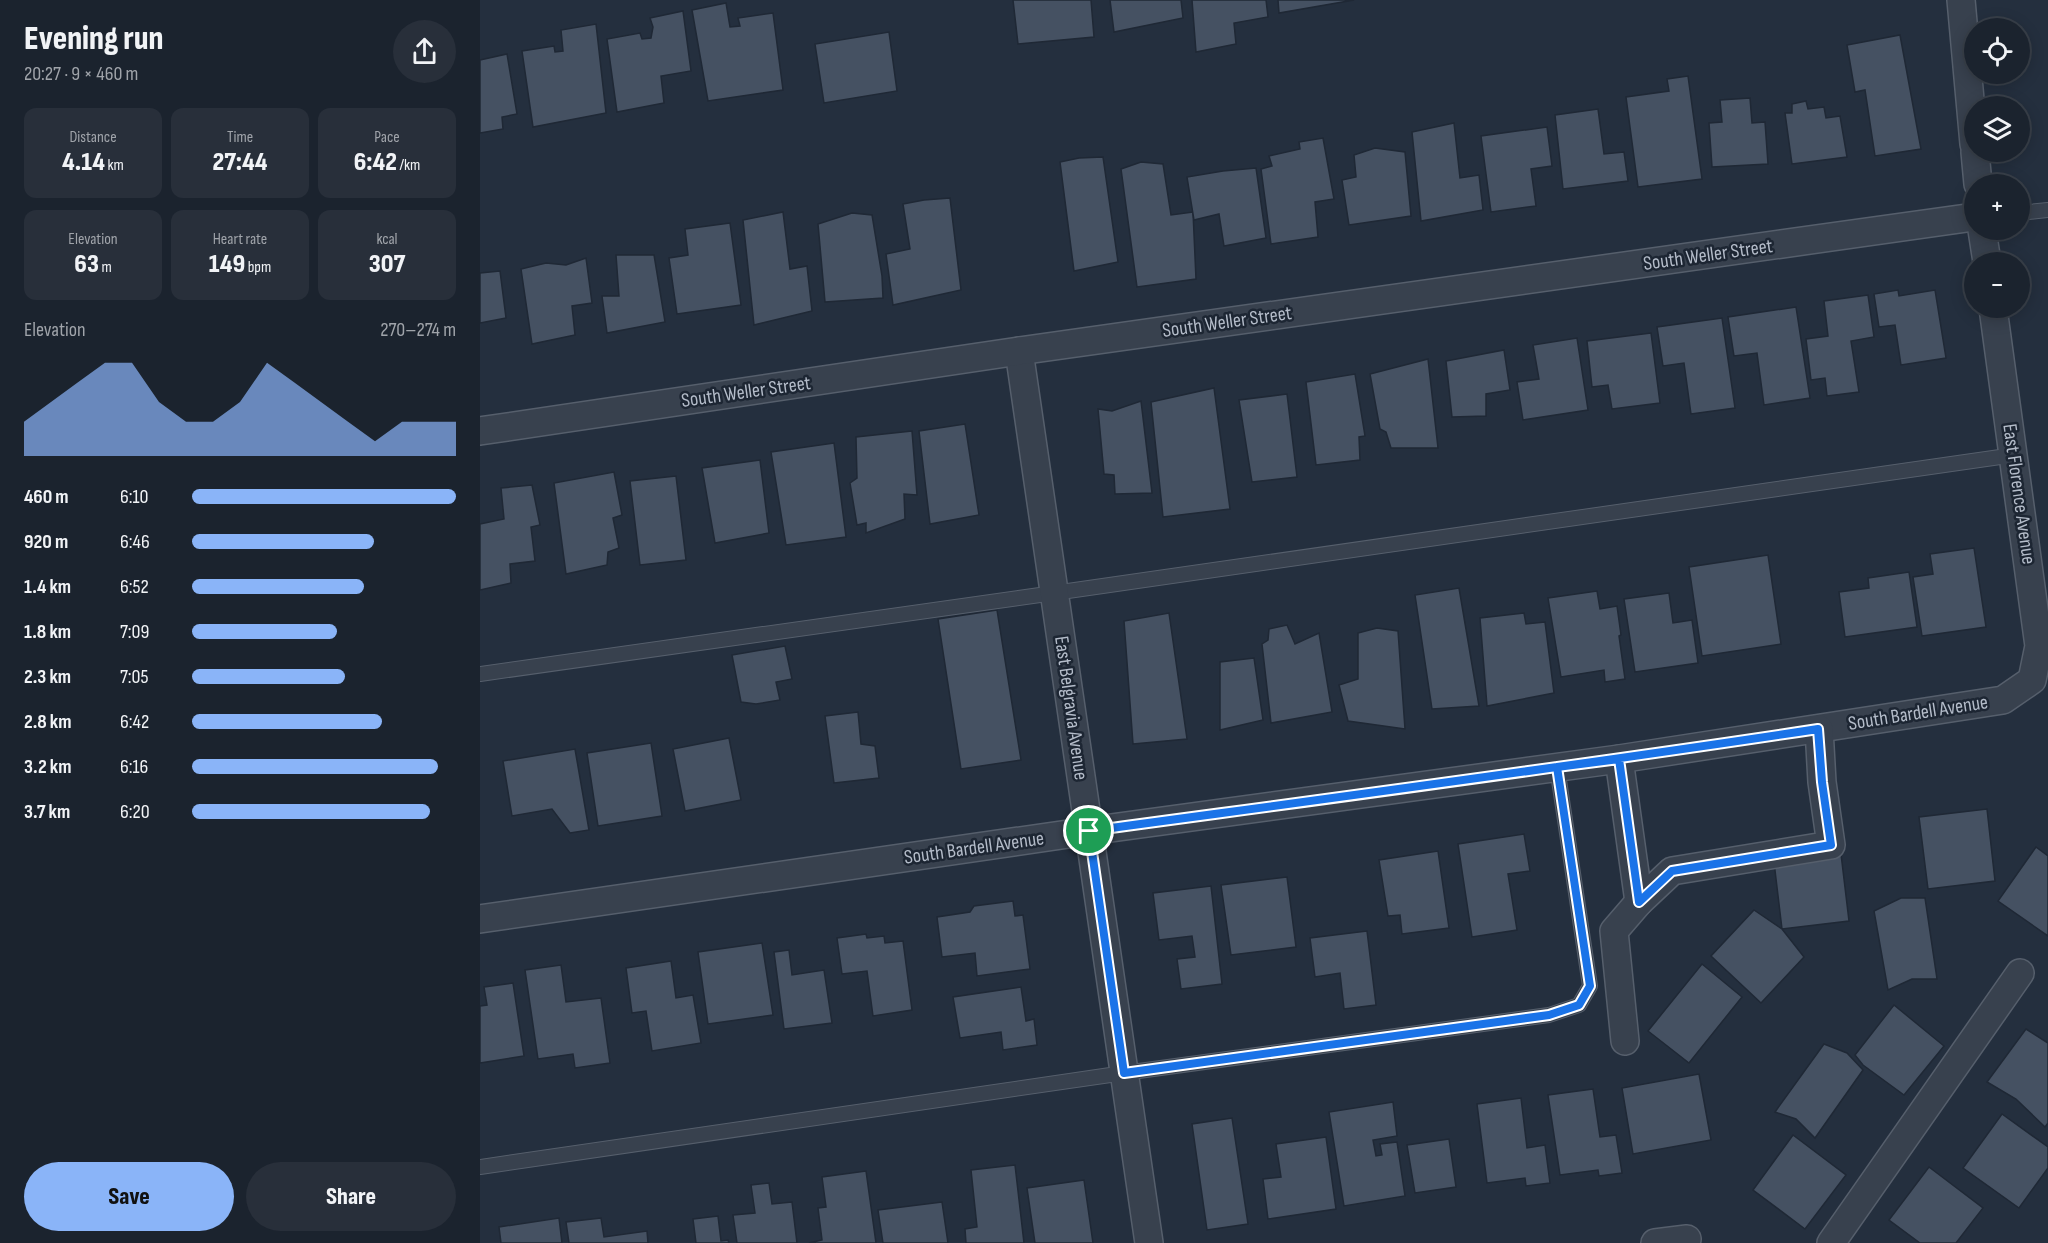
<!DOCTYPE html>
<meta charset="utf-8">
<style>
:root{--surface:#1b232e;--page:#282f3a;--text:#f1f3f6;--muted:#a0a4aa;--line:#39404a;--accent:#8ab4f8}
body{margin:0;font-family:"Sofia Sans Condensed",sans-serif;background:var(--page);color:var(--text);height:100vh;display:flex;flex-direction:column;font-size:22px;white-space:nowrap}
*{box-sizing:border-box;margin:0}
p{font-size:20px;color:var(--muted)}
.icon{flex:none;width:33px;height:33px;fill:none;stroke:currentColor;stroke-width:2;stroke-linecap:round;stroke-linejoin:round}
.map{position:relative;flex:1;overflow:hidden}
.sheet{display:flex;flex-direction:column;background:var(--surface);width:480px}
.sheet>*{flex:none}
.fabs{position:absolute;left:1484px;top:18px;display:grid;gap:12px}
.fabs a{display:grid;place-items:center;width:66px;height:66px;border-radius:50%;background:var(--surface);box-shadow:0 3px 15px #0003,0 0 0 2px var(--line);font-size:30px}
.pin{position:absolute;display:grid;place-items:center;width:51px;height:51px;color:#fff;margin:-26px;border:3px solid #fff;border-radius:50%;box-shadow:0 2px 6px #0007}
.round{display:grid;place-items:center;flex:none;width:63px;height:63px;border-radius:32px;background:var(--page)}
.overview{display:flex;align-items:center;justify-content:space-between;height:102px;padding:0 24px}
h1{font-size:33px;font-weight:800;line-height:45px}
.stats{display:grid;grid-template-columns:repeat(3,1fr);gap:9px;height:102px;padding:6px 24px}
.stats div{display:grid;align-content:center;border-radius:12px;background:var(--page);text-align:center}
.stats b{font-size:26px;font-weight:800}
.stats small{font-size:16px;font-weight:400}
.stats p{font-size:16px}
.chart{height:168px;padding:12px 24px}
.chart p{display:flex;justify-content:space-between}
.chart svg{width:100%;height:108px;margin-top:6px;fill:var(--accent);opacity:.7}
.cta{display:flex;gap:12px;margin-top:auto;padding:12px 24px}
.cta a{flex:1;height:69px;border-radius:36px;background:var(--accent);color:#111;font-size:24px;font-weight:800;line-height:69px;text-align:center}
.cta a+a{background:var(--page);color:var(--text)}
ul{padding:0 24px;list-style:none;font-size:20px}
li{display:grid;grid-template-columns:96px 72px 1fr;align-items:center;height:45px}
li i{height:15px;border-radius:8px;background:var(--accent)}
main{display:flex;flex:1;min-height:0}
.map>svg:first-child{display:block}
.building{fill:#455162;stroke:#1f2835;stroke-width:1.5}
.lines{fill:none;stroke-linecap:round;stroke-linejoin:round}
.lane-casing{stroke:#565f6c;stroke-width:16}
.street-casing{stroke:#565f6c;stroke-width:30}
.lane{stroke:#38414e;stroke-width:14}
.street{stroke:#38414e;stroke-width:27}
.route-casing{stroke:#fff;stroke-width:12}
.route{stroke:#1a73e8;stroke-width:8}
.labels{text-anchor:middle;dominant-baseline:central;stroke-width:5;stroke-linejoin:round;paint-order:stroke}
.street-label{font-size:20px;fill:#b4bcc9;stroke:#1d2633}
</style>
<main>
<section class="sheet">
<div class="overview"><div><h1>Evening run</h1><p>20:27 · 9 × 460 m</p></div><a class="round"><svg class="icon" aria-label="share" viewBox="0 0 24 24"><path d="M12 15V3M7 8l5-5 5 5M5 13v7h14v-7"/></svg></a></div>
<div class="stats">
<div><p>Distance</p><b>4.14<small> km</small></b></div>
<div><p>Time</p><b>27:44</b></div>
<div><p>Pace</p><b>6:42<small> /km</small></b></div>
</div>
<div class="stats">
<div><p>Elevation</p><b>63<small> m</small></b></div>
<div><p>Heart rate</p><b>149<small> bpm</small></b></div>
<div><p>kcal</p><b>307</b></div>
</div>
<div class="chart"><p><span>Elevation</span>270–274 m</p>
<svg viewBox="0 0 160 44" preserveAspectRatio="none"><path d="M0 44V30L10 22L20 14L30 6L40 6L50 22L60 30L70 30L80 22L90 6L100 14L110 22L120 30L130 38L140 30L150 30L160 30V44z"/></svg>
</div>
<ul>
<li><b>460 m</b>6:10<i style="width:100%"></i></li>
<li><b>920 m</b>6:46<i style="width:69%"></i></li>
<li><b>1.4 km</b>6:52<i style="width:65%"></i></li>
<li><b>1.8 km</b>7:09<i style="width:55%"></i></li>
<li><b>2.3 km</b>7:05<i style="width:58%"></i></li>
<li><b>2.8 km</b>6:42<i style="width:72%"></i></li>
<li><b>3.2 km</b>6:16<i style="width:93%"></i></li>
<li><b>3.7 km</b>6:20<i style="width:90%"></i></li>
</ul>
<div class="cta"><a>Save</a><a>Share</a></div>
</section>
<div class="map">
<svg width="1568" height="1243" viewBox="0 0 1568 1243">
<rect width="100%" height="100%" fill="#242f3e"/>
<g class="building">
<polygon points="533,0 611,0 614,37 538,44"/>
<polygon points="630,0 701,0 703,18 634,32"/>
<polygon points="712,0 786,0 788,17 754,23 756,44 716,52"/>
<polygon points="798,0 874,0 799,13"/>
<polygon points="246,3 250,27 260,26 258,18 293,13 303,90 228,101 212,10"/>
<polygon points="203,11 211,71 181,76 184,103 137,112 127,39 160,33 162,39 171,38 173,27 170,18"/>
<polygon points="116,24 126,113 53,127 42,51 74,46 75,52 83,51 81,30"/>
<polygon points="409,32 417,91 344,103 335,44"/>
<polygon points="1420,35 1441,149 1395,156 1385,90 1375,92 1367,45"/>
<polygon points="27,54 37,114 22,117 23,129 0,133 0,60"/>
<polygon points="1208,76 1222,179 1158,187 1146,97 1189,91 1187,79"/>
<polygon points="1270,98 1272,123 1285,122 1288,164 1232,167 1229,123 1242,122 1240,100"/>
<polygon points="1326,101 1328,109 1344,107 1346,118 1360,116 1367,157 1312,164 1305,113 1312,113 1312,104"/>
<polygon points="1118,109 1124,154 1144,152 1148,181 1083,189 1075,115"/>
<polygon points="974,123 980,178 999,175 1003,210 941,221 932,132"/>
<polygon points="1067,127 1072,166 1051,169 1056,206 1011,212 1001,136"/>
<polygon points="843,138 854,199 835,202 838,237 791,244 781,169 792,166 789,156 820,149 819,142"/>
<polygon points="895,148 925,152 931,216 869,225 862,180 876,177 874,155"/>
<polygon points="623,157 638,262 594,271 580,162 599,158"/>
<polygon points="661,162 683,164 691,215 713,212 716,279 657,287 641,169"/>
<polygon points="776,168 786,238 744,246 739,214 714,220 707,177 743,171"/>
<polygon points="470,198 481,290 413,305 406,254 430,249 423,204 444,200"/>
<polygon points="303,212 310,269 327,266 332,311 274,325 263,220"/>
<polygon points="372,213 392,215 402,276 403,298 345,302 338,224"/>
<polygon points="250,223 261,305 197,314 189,258 208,255 205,229"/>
<polygon points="136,255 174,255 185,322 127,333 122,296 139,296"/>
<polygon points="106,258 112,303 92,306 95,335 52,344 41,269 66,263 86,265"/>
<polygon points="20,271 26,318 0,323 0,273"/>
<polygon points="1418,290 1419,296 1455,290 1466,358 1421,365 1415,325 1399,327 1394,294"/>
<polygon points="1388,295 1394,337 1371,341 1379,392 1347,396 1345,378 1331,380 1326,339 1348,336 1344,301"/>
<polygon points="1316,307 1330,398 1284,405 1277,353 1254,356 1248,317"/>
<polygon points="1242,318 1255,408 1211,414 1204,363 1183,366 1177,327"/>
<polygon points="1171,333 1180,403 1132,409 1128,385 1112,387 1107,341"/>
<polygon points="1097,338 1108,410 1043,420 1037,382 1059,379 1053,345"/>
<polygon points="1024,350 1030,390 1006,394 1006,416 972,417 966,361"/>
<polygon points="948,359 958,448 911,448 906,432 900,429 890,374"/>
<polygon points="875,374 885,436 879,437 880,460 836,465 826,382"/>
<polygon points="734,388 750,509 683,517 671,402"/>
<polygon points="807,394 817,477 772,482 759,400"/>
<polygon points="661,401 672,493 635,494 634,475 624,474 618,409 632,411"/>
<polygon points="485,424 499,515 450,524 439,431"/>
<polygon points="432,431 437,495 424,494 425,519 386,533 386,523 377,525 370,483 377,478 376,437"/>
<polygon points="354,443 366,537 306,545 291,452"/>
<polygon points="280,460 289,533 235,543 222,468"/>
<polygon points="134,472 142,515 133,518 139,548 128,552 127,565 86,574 74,483"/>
<polygon points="196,476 206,560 160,565 150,481"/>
<polygon points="52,485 60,525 51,527 55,561 30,564 31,583 0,590 0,524 24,519 21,488"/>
<polygon points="1494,548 1506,627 1442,636 1433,577 1453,574 1450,554"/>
<polygon points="1288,555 1301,644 1222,656 1209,567"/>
<polygon points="1429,572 1437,627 1365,637 1359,592 1389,588 1388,578"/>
<polygon points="979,588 999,706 952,709 935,595"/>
<polygon points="1117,591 1120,609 1137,606 1141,635 1139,636 1145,679 1125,682 1124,670 1081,677 1068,598"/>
<polygon points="1189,593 1193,623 1212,620 1218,663 1155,672 1144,599"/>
<polygon points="517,610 541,760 481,769 458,619"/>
<polygon points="689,613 707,739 653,744 644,621"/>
<polygon points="1044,613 1046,624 1065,622 1074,693 1007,706 1000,618"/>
<polygon points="807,625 815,644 839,633 852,712 791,723 782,644 788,640 789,629"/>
<polygon points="897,628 918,631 925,729 868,721 859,685 878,679 878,633"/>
<polygon points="305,646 312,679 296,682 300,700 276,704 261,702 252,655"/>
<polygon points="774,658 783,720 740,730 740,662"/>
<polygon points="378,712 381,744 395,746 399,778 354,783 345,716"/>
<polygon points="249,738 261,800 205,811 193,749"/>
<polygon points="171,743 182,816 118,826 107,753"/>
<polygon points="95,749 109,830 90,833 72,809 32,816 23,761"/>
<polygon points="1507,809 1515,881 1448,889 1439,817"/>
<polygon points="1044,834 1050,871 1028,874 1037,930 992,937 978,844"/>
<polygon points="1556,847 1568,856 1568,936 1518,901"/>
<polygon points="958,851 969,928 922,934 920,915 908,916 899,860"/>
<polygon points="1361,854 1369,921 1302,929 1294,862"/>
<polygon points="807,877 816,947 751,955 741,885"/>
<polygon points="731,886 742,984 701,989 697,959 715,957 712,936 679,940 673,893"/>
<polygon points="1421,898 1445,898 1457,979 1432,979 1408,990 1394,911"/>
<polygon points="533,901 535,916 543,915 550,969 497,976 495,953 462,957 457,917 490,912 494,906"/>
<polygon points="1274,910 1302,929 1324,957 1281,1003 1231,956"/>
<polygon points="887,931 896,1005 864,1009 860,973 835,977 830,938"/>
<polygon points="386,934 387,938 404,936 405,943 423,941 432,1010 393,1016 387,971 362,974 357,938"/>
<polygon points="282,943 293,1015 228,1024 218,952"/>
<polygon points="309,950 312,975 344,970 352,1023 304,1029 294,952"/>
<polygon points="191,961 196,998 213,995 221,1043 172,1051 166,1011 152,1013 146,968"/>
<polygon points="1222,964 1262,997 1209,1063 1168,1031"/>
<polygon points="81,965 86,1002 121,998 130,1063 95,1068 93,1054 58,1059 45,970"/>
<polygon points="33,983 44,1056 0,1063 0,1006 7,1005 4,987"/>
<polygon points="541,987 546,1021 554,1019 557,1045 523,1050 521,1032 480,1038 473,997"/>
<polygon points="1414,1005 1464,1046 1424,1095 1383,1065 1375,1055"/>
<polygon points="1546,1029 1568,1043 1568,1123 1565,1127 1536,1099 1507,1082"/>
<polygon points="1344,1044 1367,1053 1383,1070 1335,1138 1316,1119 1295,1112"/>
<polygon points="1219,1074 1231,1140 1153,1154 1142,1088"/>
<polygon points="1113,1089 1120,1137 1136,1135 1142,1173 1119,1176 1118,1170 1080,1175 1068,1095"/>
<polygon points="1041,1098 1047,1148 1065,1145 1070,1183 1046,1186 1045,1178 1007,1183 997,1104"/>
<polygon points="913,1102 917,1136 893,1140 896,1156 902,1155 900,1144 917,1142 925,1196 864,1206 849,1112"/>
<polygon points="1522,1114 1568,1147 1568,1168 1539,1208 1483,1168"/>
<polygon points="752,1118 768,1224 727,1230 712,1124"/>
<polygon points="1313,1135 1366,1175 1325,1229 1273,1190"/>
<polygon points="846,1137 856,1209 788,1219 783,1179 801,1177 796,1144"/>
<polygon points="969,1139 976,1187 935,1193 927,1145"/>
<polygon points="535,1165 544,1243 486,1243 485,1229 497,1227 491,1170"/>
<polygon points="1449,1167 1503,1208 1476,1243 1440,1243 1409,1220"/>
<polygon points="386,1171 396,1243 329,1243 342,1240 338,1208 346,1207 342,1177"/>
<polygon points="604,1180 613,1243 555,1243 547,1188"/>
<polygon points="289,1183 292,1204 312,1202 317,1243 257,1243 253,1215 275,1213 271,1185"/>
<polygon points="462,1202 468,1243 403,1243 398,1210"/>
<polygon points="238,1216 241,1241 248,1240 249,1243 216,1243 213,1219"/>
<polygon points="79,1218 82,1243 21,1243 19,1227"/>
<polygon points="121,1218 124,1237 167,1231 168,1243 89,1243 86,1222"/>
</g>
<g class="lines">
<g class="lane-casing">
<g id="lane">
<polyline points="1539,213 1568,210"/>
<polyline points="0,674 574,593 1534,455"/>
<polyline points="0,1167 644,1073 1069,1015 1099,1005 1110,986 1077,767"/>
</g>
</g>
<g class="street-casing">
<g id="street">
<polyline points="1481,0 1494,144"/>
<polyline points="1495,152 1498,184"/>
<polyline points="1502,230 1507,262"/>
<polyline points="539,351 669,1243"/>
<polyline points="0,431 539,351 1494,217"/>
<polyline points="1139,759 1159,902"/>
<polyline points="0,919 609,831 1139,759 1523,700 1552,680 1559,646 1513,308"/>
<polyline points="1145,1041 1134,931 1159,902 1192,871 1351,845 1342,782 1339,729"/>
<polyline points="1175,1243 1207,1239"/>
<polyline points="1351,1243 1540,973"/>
</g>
</g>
<use href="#lane" class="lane"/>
<use href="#street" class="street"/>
</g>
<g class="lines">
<g class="route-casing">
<path id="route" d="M609 831 644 1073 1069 1015 1099 1005 1110 986 1077 767 1139 759 1159 902 1192 871 1351 845 1342 782 1338 729C1096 766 852 798 609 831"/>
</g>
<use href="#route" class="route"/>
</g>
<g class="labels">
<g class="street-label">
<text transform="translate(1228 255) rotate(-8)">South Weller Street</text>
<text transform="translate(747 322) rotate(-8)">South Weller Street</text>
<text transform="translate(266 392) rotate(-8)">South Weller Street</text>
<text transform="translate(1539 494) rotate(82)">East Florence Avenue</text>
<text transform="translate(591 708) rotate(82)">East Belgravia Avenue</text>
<text transform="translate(1438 713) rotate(-9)">South Bardell Avenue</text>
<text transform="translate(494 848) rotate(-8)">South Bardell Avenue</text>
</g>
</g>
</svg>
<div class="fabs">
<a><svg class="icon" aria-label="locate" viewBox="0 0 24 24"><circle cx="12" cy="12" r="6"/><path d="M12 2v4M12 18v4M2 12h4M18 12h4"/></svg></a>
<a><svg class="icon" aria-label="layers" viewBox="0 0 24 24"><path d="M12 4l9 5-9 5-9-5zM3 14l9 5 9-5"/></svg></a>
<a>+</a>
<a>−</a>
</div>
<div class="pin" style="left:609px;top:831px;background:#1e9e55"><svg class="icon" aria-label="arrive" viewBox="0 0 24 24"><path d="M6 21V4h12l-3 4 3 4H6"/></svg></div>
</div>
</main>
